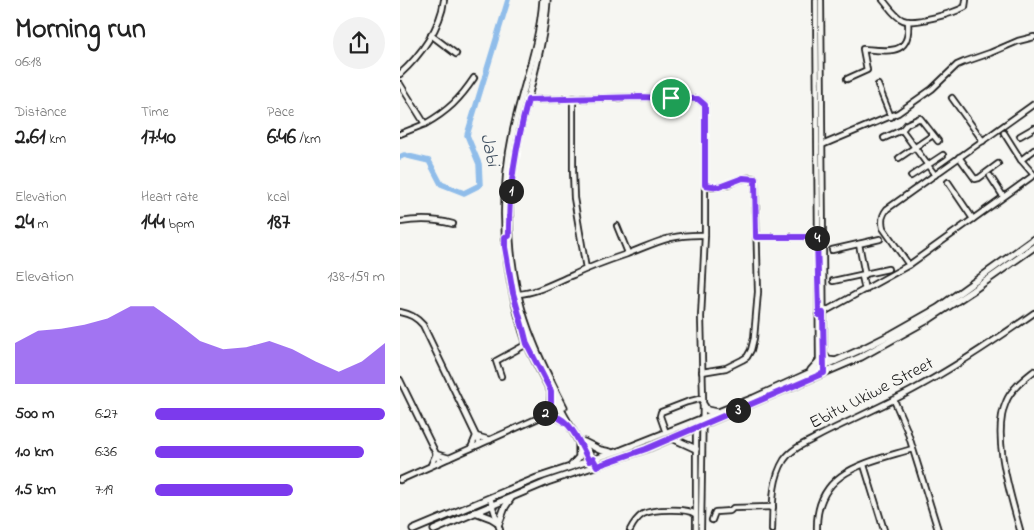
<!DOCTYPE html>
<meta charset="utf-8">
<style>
:root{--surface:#fff;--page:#f2f2f2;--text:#222;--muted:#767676;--accent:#7c3aed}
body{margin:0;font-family:"Indie Flower",sans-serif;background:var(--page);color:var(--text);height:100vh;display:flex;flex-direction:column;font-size:19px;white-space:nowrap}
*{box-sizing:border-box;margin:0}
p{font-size:16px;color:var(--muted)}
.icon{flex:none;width:28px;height:28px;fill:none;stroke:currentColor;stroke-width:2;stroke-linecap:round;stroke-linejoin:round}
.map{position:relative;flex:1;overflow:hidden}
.sheet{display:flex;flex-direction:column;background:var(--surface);width:400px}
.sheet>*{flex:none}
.pin{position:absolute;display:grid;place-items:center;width:42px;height:42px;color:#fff;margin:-21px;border:2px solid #fff;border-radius:50%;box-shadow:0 1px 5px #0007}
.km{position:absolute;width:25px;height:25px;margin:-12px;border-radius:50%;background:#222;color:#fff;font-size:14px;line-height:25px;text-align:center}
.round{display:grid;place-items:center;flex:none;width:52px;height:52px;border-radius:26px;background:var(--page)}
.head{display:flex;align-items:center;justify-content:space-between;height:85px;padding:0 15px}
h1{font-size:28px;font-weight:700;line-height:38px}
.stats{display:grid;grid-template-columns:repeat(3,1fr);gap:8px;height:85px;padding:5px 15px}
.stats div{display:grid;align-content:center}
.stats b{font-size:21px;font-weight:700}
.stats small{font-size:14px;font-weight:400}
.stats p{font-size:14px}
.chart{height:140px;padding:10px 15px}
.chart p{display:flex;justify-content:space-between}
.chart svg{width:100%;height:90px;margin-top:5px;fill:var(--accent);opacity:.7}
ul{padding:0 15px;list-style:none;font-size:16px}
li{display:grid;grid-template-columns:80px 60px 1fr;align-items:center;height:38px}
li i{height:12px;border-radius:6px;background:var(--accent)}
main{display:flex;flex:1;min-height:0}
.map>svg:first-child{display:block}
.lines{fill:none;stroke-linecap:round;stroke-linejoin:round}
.river{stroke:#90bdea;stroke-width:5.5}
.minor-casing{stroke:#1c1c1c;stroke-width:8}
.major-casing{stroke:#1c1c1c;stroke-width:9}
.minor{stroke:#f6f6f2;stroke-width:4.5}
.major{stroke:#f6f6f2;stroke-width:5.5}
.route-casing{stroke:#fff;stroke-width:10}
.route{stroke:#7c3aed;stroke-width:6}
.labels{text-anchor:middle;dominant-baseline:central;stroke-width:4;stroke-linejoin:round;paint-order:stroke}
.street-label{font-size:18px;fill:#1c1c1c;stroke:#f6f6f2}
.water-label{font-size:19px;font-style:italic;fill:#455464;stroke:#f6f6f2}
</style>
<main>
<section class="sheet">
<div class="head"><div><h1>Morning run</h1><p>06:18</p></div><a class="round"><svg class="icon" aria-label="share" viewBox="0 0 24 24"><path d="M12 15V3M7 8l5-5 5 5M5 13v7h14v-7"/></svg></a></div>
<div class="stats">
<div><p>Distance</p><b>2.61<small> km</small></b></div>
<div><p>Time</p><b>17:40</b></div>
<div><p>Pace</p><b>6:46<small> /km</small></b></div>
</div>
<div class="stats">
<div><p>Elevation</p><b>24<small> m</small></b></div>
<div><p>Heart rate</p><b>144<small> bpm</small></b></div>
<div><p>kcal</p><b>187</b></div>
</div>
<div class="chart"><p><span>Elevation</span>138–159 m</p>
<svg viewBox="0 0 160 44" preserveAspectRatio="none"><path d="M0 44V24L10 18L20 17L30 15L40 12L50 6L60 6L70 14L80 23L90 27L100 26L110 23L120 27L130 33L140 38L150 33L160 24V44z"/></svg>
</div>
<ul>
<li><b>500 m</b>6:27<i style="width:100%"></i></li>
<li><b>1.0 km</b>6:36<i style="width:91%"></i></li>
<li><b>1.5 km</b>7:19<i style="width:60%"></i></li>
</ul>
</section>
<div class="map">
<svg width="634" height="530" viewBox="0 0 634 530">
<rect width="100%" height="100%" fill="#f6f6f2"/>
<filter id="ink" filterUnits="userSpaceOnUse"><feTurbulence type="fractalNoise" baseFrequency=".02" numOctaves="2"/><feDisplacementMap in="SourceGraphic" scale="10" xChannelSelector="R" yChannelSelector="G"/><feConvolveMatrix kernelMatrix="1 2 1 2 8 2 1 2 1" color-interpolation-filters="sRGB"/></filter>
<g filter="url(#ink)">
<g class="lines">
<polyline class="river" points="0,157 4,155 29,161 41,184 64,193 80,185 79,164 67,135 108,0"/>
<g class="minor-casing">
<g id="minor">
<polyline points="416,0 419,364"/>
<polyline points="421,0 424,373"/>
<path d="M483 0C489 7 495 17 503 20 514 25 554 13 565 7L566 0"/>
<polyline points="31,35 56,54"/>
<path d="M0 74C20 56 41 27 44 0"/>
<path d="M447 79 467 70 463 49C490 51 511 56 508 21"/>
<path d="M0 84 25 124C48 111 60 99 74 78"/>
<polyline points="478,85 491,117"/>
<polyline points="173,98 173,171 174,198 186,269"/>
<polyline points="552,98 583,141"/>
<polyline points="128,100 240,97 298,99 305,105 305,235 301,317 303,398 301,530"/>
<polyline points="502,130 507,124 520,118 538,141"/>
<polyline points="604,133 621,160 634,175"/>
<polyline points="0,134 25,124"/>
<polyline points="620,136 634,128"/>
<polyline points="484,138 502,130 535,175"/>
<polyline points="422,145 498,113 532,89 557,65 564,62 590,53 618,41 634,37"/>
<polyline points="559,157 575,179 579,178 598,164"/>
<polyline points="499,158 533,135"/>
<polyline points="621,160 634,150"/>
<polyline points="511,176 543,155"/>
<polyline points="590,176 603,196"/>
<polyline points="548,182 573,219"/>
<path d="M0 222C18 219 35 219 53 224"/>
<polyline points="217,226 228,253"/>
<polyline points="356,237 417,237"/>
<polyline points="459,244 465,275"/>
<polyline points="432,250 480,239"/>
<path d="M509 265 483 228C481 220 482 215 487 209L634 104"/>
<polyline points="462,276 465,290"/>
<polyline points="433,281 488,269"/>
<path d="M118 294C137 293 155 282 173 275 190 267 209 260 227 254 258 242 270 234 305 235"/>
<path d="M0 312C10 314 16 317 23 325L80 444"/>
<polyline points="422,313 509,265 634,175"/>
<path d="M302 372 326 368 342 360 347 357 351 350 354 338 358 292 355 179C342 174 330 186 317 187 313 187 309 186 305 185"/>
<polyline points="101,376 96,361 127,344"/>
<polyline points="0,380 40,462"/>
<polyline points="494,400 507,430 538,530"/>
<polyline points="266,433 260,416 261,412 287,402 303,398"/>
<polyline points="71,448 76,436 90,440"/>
<polyline points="31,465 36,454 49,458"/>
<polyline points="464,465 484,530"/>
<polyline points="0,480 163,407"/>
<polyline points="90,498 100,530"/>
<polyline points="312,520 315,512 330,511 333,508 373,507"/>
<path d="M230 530C233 524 237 518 243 514 253 509 287 508 295 514"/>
<polyline points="296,530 296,427"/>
<path d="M372 530C373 506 371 481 384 460 392 448 408 442 419 436 452 419 486 405 518 387 559 365 597 339 634 313"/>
<path d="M417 530C415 470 467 463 512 449"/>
<path d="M620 530C611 496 591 436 606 402 611 389 624 379 634 371"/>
</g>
</g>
<g class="major-casing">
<g id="major">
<path d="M143 0C140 46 122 88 113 133 101 191 102 252 117 310 120 322 123 334 128 346 146 386 170 424 190 463"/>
<path d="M147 0C144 45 129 89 119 134 103 202 106 277 133 342 142 365 153 386 164 407"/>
<polyline points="423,353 428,360 435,361"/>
<polyline points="411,370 419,361"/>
<polyline points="303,404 307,410 316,412"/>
<polyline points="144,415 150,408 151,394"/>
<polyline points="144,415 155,416 167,422"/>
<polyline points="272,438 296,449"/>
<polyline points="184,442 200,450 210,452"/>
<polyline points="184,444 194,462"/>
<polyline points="172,465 179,457 179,445"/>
<polyline points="75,512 91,518 99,523 105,507 111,498"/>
<polyline points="13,530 137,478 222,450 354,398 460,350 492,334 538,308 634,239"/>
<polyline points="34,530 147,482 246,449 461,357 531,318 572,291 634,247"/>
</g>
</g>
<use href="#minor" class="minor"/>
<use href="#major" class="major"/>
</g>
</g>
<g class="lines" filter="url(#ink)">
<g class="route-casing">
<path id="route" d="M240 97 298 99 305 105V185L319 187 343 178 355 179 356 237H417L419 315 423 313 424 373 246 449 197 466 193 459 189 461C178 441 170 413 144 415L150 408 151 402V391L127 344 124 332 113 293 105 247V237L109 236C108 190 116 145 128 100Z"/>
</g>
<use href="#route" class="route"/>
</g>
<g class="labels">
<g class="street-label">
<text transform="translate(472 394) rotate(-27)">Ebitu Ukiwe Street</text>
</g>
<g class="water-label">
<text transform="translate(89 150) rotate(77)">Jabi</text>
</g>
</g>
</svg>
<div class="pin" style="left:271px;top:98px;background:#1e9e55"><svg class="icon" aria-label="arrive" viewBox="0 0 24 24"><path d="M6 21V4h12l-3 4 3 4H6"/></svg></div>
<b class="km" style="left:111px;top:191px">1</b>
<b class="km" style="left:145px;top:413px">2</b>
<b class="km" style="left:338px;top:410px">3</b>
<b class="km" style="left:417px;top:238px">4</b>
</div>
</main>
